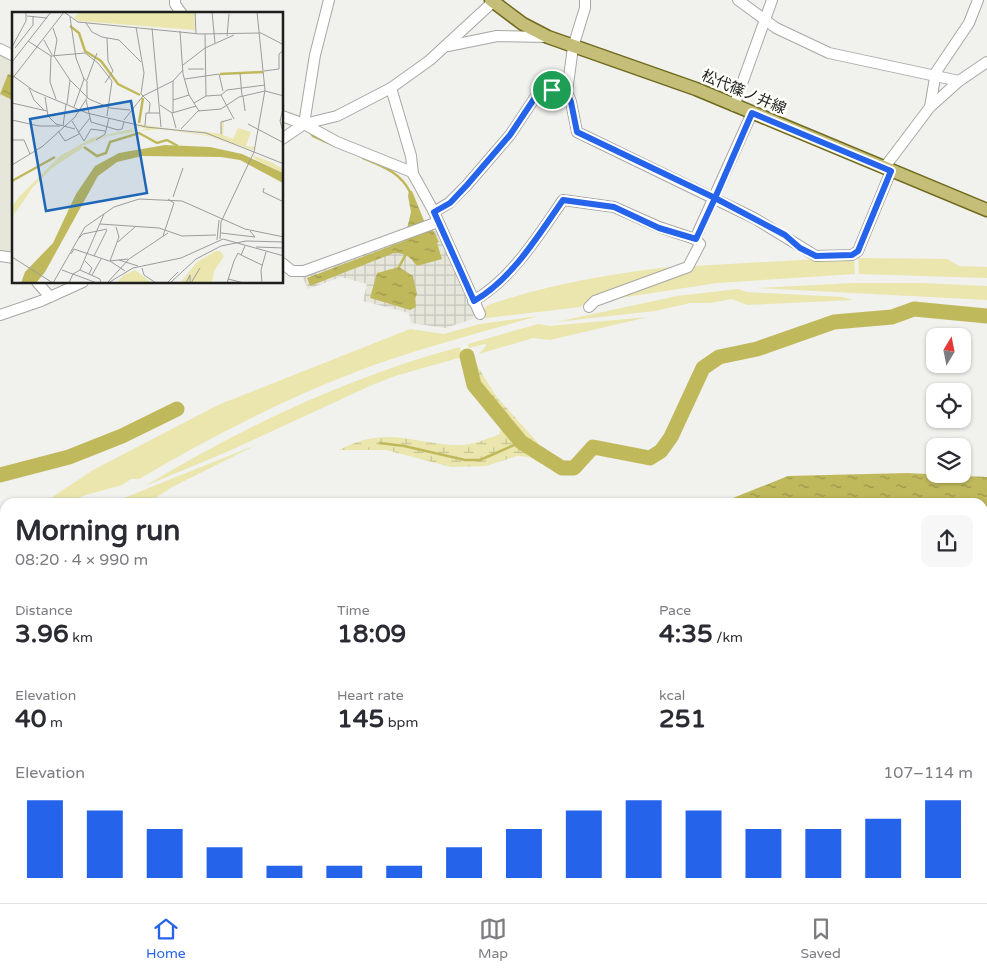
<!DOCTYPE html>
<meta charset="utf-8">
<style>
:root{--surface:#fff;--page:#f7f7f7;--text:#2b2b33;--muted:#7c7c81;--line:#e1e1e2;--accent:#2563eb}
body{margin:0;font-family:"Varela Round","Noto Sans JP",sans-serif;background:var(--page);color:var(--text);height:100vh;display:flex;flex-direction:column;font-size:19px;white-space:nowrap}
*{box-sizing:border-box;margin:0}
p{font-size:16px;color:var(--muted)}
.icon{flex:none;width:28px;height:28px;fill:none;stroke:currentColor;stroke-width:2;stroke-linecap:round;stroke-linejoin:round}
.map{position:relative;flex:1;overflow:hidden}
.side{position:absolute;left:0px;top:498px;width:988px;height:406px;display:flex;flex-direction:column;background:var(--surface);border-radius:15px 15px 0 0;box-shadow:0 1px 4px #0004}
.side>*{flex:none}
.needle{width:32px;rotate:10deg}
.buttons{position:absolute;left:926px;top:328px;display:grid;gap:10px}
.buttons a{display:grid;place-items:center;width:45px;height:45px;border-radius:10px;background:var(--surface);box-shadow:0 1px 4px #0004;font-size:25px}
.pin{position:absolute;display:grid;place-items:center;width:42px;height:42px;color:#fff;margin:-21px;border:2px solid #fff;border-radius:50%;box-shadow:0 1px 5px #0007}
.round{display:grid;place-items:center;flex:none;width:52px;height:52px;border-radius:10px;background:var(--page)}
.headline{display:flex;align-items:center;justify-content:space-between;height:85px;padding:0 15px}
h1{font-size:28px;font-weight:800;line-height:38px}
.figures{display:grid;grid-template-columns:repeat(3,1fr);gap:8px;height:85px;padding:5px 15px}
.figures div{display:grid;align-content:center}
.figures b{font-size:25px;font-weight:800}
.figures small{font-size:14px;font-weight:400}
.figures p{font-size:14px}
.chart{height:140px;padding:10px 15px}
.chart p{display:flex;justify-content:space-between}
.chart svg{width:100%;height:90px;margin-top:5px;stroke:var(--accent);stroke-width:6}
.dock{display:flex;justify-content:space-around;align-items:center;height:70px;border-top:1px solid var(--line);background:var(--surface);font-size:14px;color:var(--muted)}
.dock a{display:grid;justify-items:center;gap:2px}
.dock .selected{color:var(--accent)}
.map>svg:first-child{display:block}
.built{fill:#e6e6db}
.industrial{fill:url(#industrial-grid)}
.grass{fill:#eae6ae}
.wetland{fill:url(#wetland-marsh)}
.water{fill:url(#water-ripples)}
.lines{fill:none;stroke-linecap:round;stroke-linejoin:round}
.stream{stroke:#c0b95c;stroke-width:2.5}
.river{stroke:#c0b95c;stroke-width:15}
.minor-casing{stroke:#a8a7a4;stroke-width:12}
.major-casing{stroke:#706a1d;stroke-width:15}
.minor{stroke:#fff;stroke-width:10}
.major{stroke:#c4be78;stroke-width:12}
.route-casing{stroke:#fff;stroke-width:10}
.route{stroke:#2563eb;stroke-width:6}
.labels{text-anchor:middle;dominant-baseline:central;stroke-width:5;stroke-linejoin:round;paint-order:stroke}
.street-label{font-size:15px;fill:#1d1d1b;stroke:#fffffb}
.inset-river{fill:none;stroke:#c0b95c;stroke-width:2.5}
.inset-road{fill:none;stroke:#9c9c9a;stroke-width:1}
.view{fill:#1e66b6;fill-opacity:0.15;stroke:#1e66b6;stroke-width:2.5}
.inset-edge{fill:none;stroke:#1d1d1b;stroke-width:2.5}
</style>
<div class="map">
<svg width="987" height="903" viewBox="0 0 987 903">
<defs>
<pattern id="industrial-grid" width="8" height="8" patternUnits="userSpaceOnUse" patternTransform="scale(1.25)"><rect width="8" height="8" fill="#e6e6db"/><path d="M0 4h8M4 0v8" fill="none" stroke="#c5c5bb"/></pattern>
<pattern id="wetland-marsh" width="20" height="14" patternUnits="userSpaceOnUse" patternTransform="scale(1.25)"><rect width="20" height="14" fill="#eae6ae"/><path d="M1 5h8M5 5V1M11 12h8M15 12V8" fill="none" stroke="#c8c595"/></pattern>
<pattern id="water-ripples" width="26" height="14" patternUnits="userSpaceOnUse" patternTransform="scale(1.25)"><rect width="26" height="14" fill="#c0b95c"/><path d="M2 4q2-2 4 0t4 0M15 11q2-2 4 0t4 0" fill="none" stroke="#9b964b"/></pattern>
</defs>
<rect width="100%" height="100%" fill="#f1f1ee"/>
<polygon class="built" points="0,53 14,60 14,256 0,254"/>
<polygon class="industrial" points="429,230 436,231 471,306 474,314 473,319 445,328 411,323 409,313 363,301 367,284 341,277 308,289 302,276"/>
<g class="grass">
<polygon points="854,257 855,274 717,283 600,301 694,266"/>
<polygon points="858,258 947,259 959,266 987,267 987,278 859,274"/>
<path d="M681 266 588 300 581 307 486 318 482 311 488 305C550 284 617 272 681 266Z"/>
<polygon points="854,283 922,283 987,286 987,300 757,288"/>
<polygon points="738,289 747,292 843,297 853,300 747,305 732,299 710,303 690,303 655,311 556,322 677,296"/>
<path d="M538 316C483 332 428 346 374 365 292 395 214 435 139 479H131L122 485 86 495 68 502H45L93 470 218 405 410 329 444 334 480 324Z"/>
<polygon points="648,317 550,340 533,338 479,354 486,346 485,344 469,348 468,344 538,324 550,326"/>
<path d="M460 347 462 357 395 376 372 385 229 451 145 486C245 426 348 377 460 347Z"/>
<polygon points="256,445 172,487 149,502 114,502"/>
<polygon points="5,537 5,565 0,569 0,541"/>
</g>
<path class="wetland" d="M471 356 496 396 538 443 541 464 530 457 517 456 486 466 451 467 386 450H339C389 424 412 445 461 445 473 445 488 438 499 435 507 418 480 402 473 388 468 379 466 367 464 357Z"/>
<g class="water">
<polygon points="8,74 14,76 14,101 0,94"/>
<path d="M409 191H412L425 223 432 228 439 242 437 243 442 259 417 266C410 257 406 253 394 253L310 286 307 278 404 241 411 212 408 196Z"/>
<polygon points="399,267 413,276 417,294 415,298 416,307 410,310 370,298 377,273"/>
<polygon points="907,473 987,477 987,544 983,544 982,502 723,502 788,476"/>
<polygon points="247,899 365,899 362,903 244,903"/>
</g>
<g class="lines">
<g class="stream">
<polyline points="310,132 313,136 331,144"/>
<path d="M363 158C382 166 400 172 410 192"/>
<polyline points="399,267 407,252"/>
<polyline points="380,443 404,446 465,460 480,460 521,442"/>
</g>
<g class="river">
<polyline points="467,356 474,385 521,442 562,468 574,468 593,447 650,458 661,451 671,437 703,368 719,357 757,349 834,322 892,317 914,309 987,316"/>
<polyline points="0,475 69,457 122,436 177,409"/>
</g>
<g class="minor-casing">
<g id="minor">
<polyline points="175,0 175,4 182,14"/>
<polyline points="585,0 585,8 573,47 567,92 571,102 577,132 754,218 816,256 852,255 858,251 891,171"/>
<polyline points="738,0 776,28 829,53 959,81"/>
<polyline points="448,46 497,36 547,37"/>
<polyline points="0,49 14,56"/>
<polyline points="391,88 411,156 413,174 434,212 480,314"/>
<polyline points="734,106 772,0"/>
<polyline points="930,107 936,72 969,23 978,0"/>
<polyline points="282,116 304,124 337,142 412,172"/>
<polyline points="304,124 315,55 329,0"/>
<polyline points="282,139 304,124 337,116 391,88 430,60 495,0"/>
<polyline points="884,168 930,107 959,81 987,62"/>
<path d="M434 212 449 203 467 185 510 135 536 96C545 88 556 89 567 92"/>
<polyline points="0,256 14,258"/>
<polyline points="282,263 292,271 304,271 438,222"/>
<polyline points="37,282 50,297"/>
<path d="M473 301C512 279 538 236 563 200L614 207 659 227 695 239"/>
<polyline points="589,307 595,301 688,267 700,244 695,239 752,113"/>
<polyline points="0,315 41,301 83,282"/>
</g>
</g>
<g class="major-casing">
<polyline id="major" points="491,0 523,24 548,37 696,89 987,210"/>
</g>
<use href="#minor" class="minor"/>
<use href="#major" class="major"/>
</g>
<g class="lines">
<g class="route-casing">
<path id="route" d="M552 90 541 91 536 96 510 135 467 185 450 203 434 212 474 301C512 279 538 236 563 200L614 207 659 228 696 239 715 198 785 235 800 248 816 256 852 255 858 251 891 171 752 113 715 198 577 132 571 102 567 92 552 90"/>
</g>
<use href="#route" class="route"/>
</g>
<g class="labels">
<g class="street-label">
<text transform="translate(744 92) rotate(23)">松代篠ノ井線</text>
</g>
</g>
<g transform="translate(12 12)">
<rect width="271" height="271" fill="#f1f1ee"/>
<path d="M217 108 212 110 211 123 221 127 226 116 239 120 234 134 244 135 241 138 181 118 209 122 210 110ZM127 112 195 123 237 139 196 124 150 117 127 119 135 117 128 115 118 118 126 119 98 124 72 134 99 123 117 119 97 123 68 135H72L40 156 21 175 0 206 4 197 0 202V195L7 185 48 144 80 126 124 116ZM241 143 259 150 271 157V161L243 147Z" fill="#eae6ae"/>
<path d="M204 239H208L212 244 202 259 200 271H168L185 250ZM123 258 140 271H104L112 263Z" fill="#eae6ae"/>
<path d="M67 0H182L183 18 67 9 62 6Z" fill="#eae6ae"/>
<path d="M153 133 198 135 230 142 271 161V171L228 148 209 145 130 144 105 150 86 164 33 260 24 271H9L13 260 41 231 64 182 83 154 107 141Z" fill="#c0b95c"/>
<path class="inset-river" d="M58 14 67 21 73 39 89 49 106 72 128 83M208 62 251 60M127 111 131 86M72 135 85 144 94 141 98 130 127 121 145 131 155 128 166 134M0 169 43 145"/>
<path class="inset-road" d="M52 0 66 10 188 22 249 21 272 33M183 0 184 21M200 0 203 31M245 0 253 78 242 140 272 152M15 4 35 6M58 5 64 46 72 67 62 95M74 11 80 20 90 25 107 28 129 50M124 15 132 61 129 82 138 91 137 101M41 16 45 28 42 44 58 68 77 87 98 96 118 98M140 16 149 115M168 19 171 62 177 83 187 99M193 22 194 84M215 24 217 2M32 28 40 43M16 29 39 44 73 41 86 51 100 69 95 104M0 35 14 9V0M3 36 21 13V4M39 44 38 70 44 87M0 50 39 0M171 53 193 36 222 23M176 57H192M252 59 267 57V42L272 38M228 61 230 84M0 63 22 79 75 101 134 115 194 121 242 140 209 210 208 227M0 67 52 0M173 67 207 62 211 79M75 68 85 41M93 71 101 59 96 49 95 26M17 76 22 88 32 98M209 83 215 78 253 73M231 84 233 99M33 85 36 104 44 112 63 117M74 88 79 110 106 118 110 117 112 110M161 88 177 83M0 91 35 99M182 91 194 84 209 83 222 107M55 92 58 68M148 93 160 101 184 94M272 93 268 109 272 123M160 101 164 116M161 101V69L171 58M0 108 27 114H48M112 108 131 84 161 69M60 109 72 129M236 112 272 131M51 114 54 92M133 114 134 101H148M169 117 186 99 209 97 227 85 253 79 272 84M46 119 53 129 67 122M66 121 78 106M209 122V110L220 107M0 128H12L18 142M84 128 93 122 97 106M72 129 79 117 93 119M0 153 31 134 63 105 75 86V69L71 66M252 176 251 180 272 190M161 185 171 156M88 212 147 216 170 224 204 223M209 221 243 225 238 219M151 224 162 191 156 187M67 226 71 222 95 217M205 228 207 208M106 230 123 215M233 234 229 243 250 253M244 235 272 236M59 242 62 237 97 249 116 247M82 244 95 218M0 245 41 271M107 248 126 254M73 249 80 256 77 262M98 249 107 225 104 215M98 249 113 259M130 256 132 263 144 271M50 258 85 271M68 258 88 267 89 271M80 263 89 247M216 267 232 271M96 270 117 247 156 221M41 271 73 215 102 195 127 187 170 189 233 217 272 225M57 271 61 262 68 258 92 202M96 271 121 256 169 246 211 227 272 244M155 271 166 260M158 271 184 247 209 234 234 229 272 230M174 271 178 263V271M179 271 188 256M215 271 222 249 226 241 229 243M250 271 249 258 254 240"/>
<path class="view" d="M119 89 135 181 34 199 18 107Z"/>
<rect width="271" height="271" class="inset-edge"/>
</g>
</svg>
<div class="buttons">
<a><svg class="needle" viewBox="-14 -14 28 28"><path d="M0-13l5 13h-10z" fill="#e53935"/><path d="M0 13l5-13h-10z" fill="#7c7c81"/></svg></a>
<a><svg class="icon" aria-label="locate" viewBox="0 0 24 24"><circle cx="12" cy="12" r="6"/><path d="M12 2v4M12 18v4M2 12h4M18 12h4"/></svg></a>
<a><svg class="icon" aria-label="layers" viewBox="0 0 24 24"><path d="M12 4l9 5-9 5-9-5zM3 14l9 5 9-5"/></svg></a>
</div>
<div class="pin" style="left:552px;top:90px;background:#1e9e55"><svg class="icon" aria-label="arrive" viewBox="0 0 24 24"><path d="M6 21V4h12l-3 4 3 4H6"/></svg></div>
<section class="side">
<div class="headline"><div><h1>Morning run</h1><p>08:20 · 4 × 990 m</p></div><a class="round"><svg class="icon" aria-label="share" viewBox="0 0 24 24"><path d="M12 15V3M7 8l5-5 5 5M5 13v7h14v-7"/></svg></a></div>
<div class="figures">
<div><p>Distance</p><b>3.96<small> km</small></b></div>
<div><p>Time</p><b>18:09</b></div>
<div><p>Pace</p><b>4:35<small> /km</small></b></div>
</div>
<div class="figures">
<div><p>Elevation</p><b>40<small> m</small></b></div>
<div><p>Heart rate</p><b>145<small> bpm</small></b></div>
<div><p>kcal</p><b>251</b></div>
</div>
<div class="chart"><p><span>Elevation</span>107–114 m</p>
<svg viewBox="0 0 160 44" preserveAspectRatio="none"><path d="M5 44V6M15 44V11M25 44V20M35 44V29M45 44V38M55 44V38M65 44V38M75 44V29M85 44V20M95 44V11M105 44V6M115 44V11M125 44V20M135 44V20M145 44V15M155 44V6"/></svg>
</div>
</section>
</div>
<nav class="dock">
<a class="selected"><svg class="icon" aria-label="home" viewBox="0 0 24 24"><path d="M3 11l9-7 9 7M6 9v11h12V9"/></svg>Home</a>
<a><svg class="icon" aria-label="map" viewBox="0 0 24 24"><path d="M3 6l6-2 6 2 6-2v14l-6 2-6-2-6 2zM9 4v14M15 6v14"/></svg>Map</a>
<a><svg class="icon" aria-label="saved" viewBox="0 0 24 24"><path d="M7 4h10v16l-5-4-5 4z"/></svg>Saved</a>
</nav>
